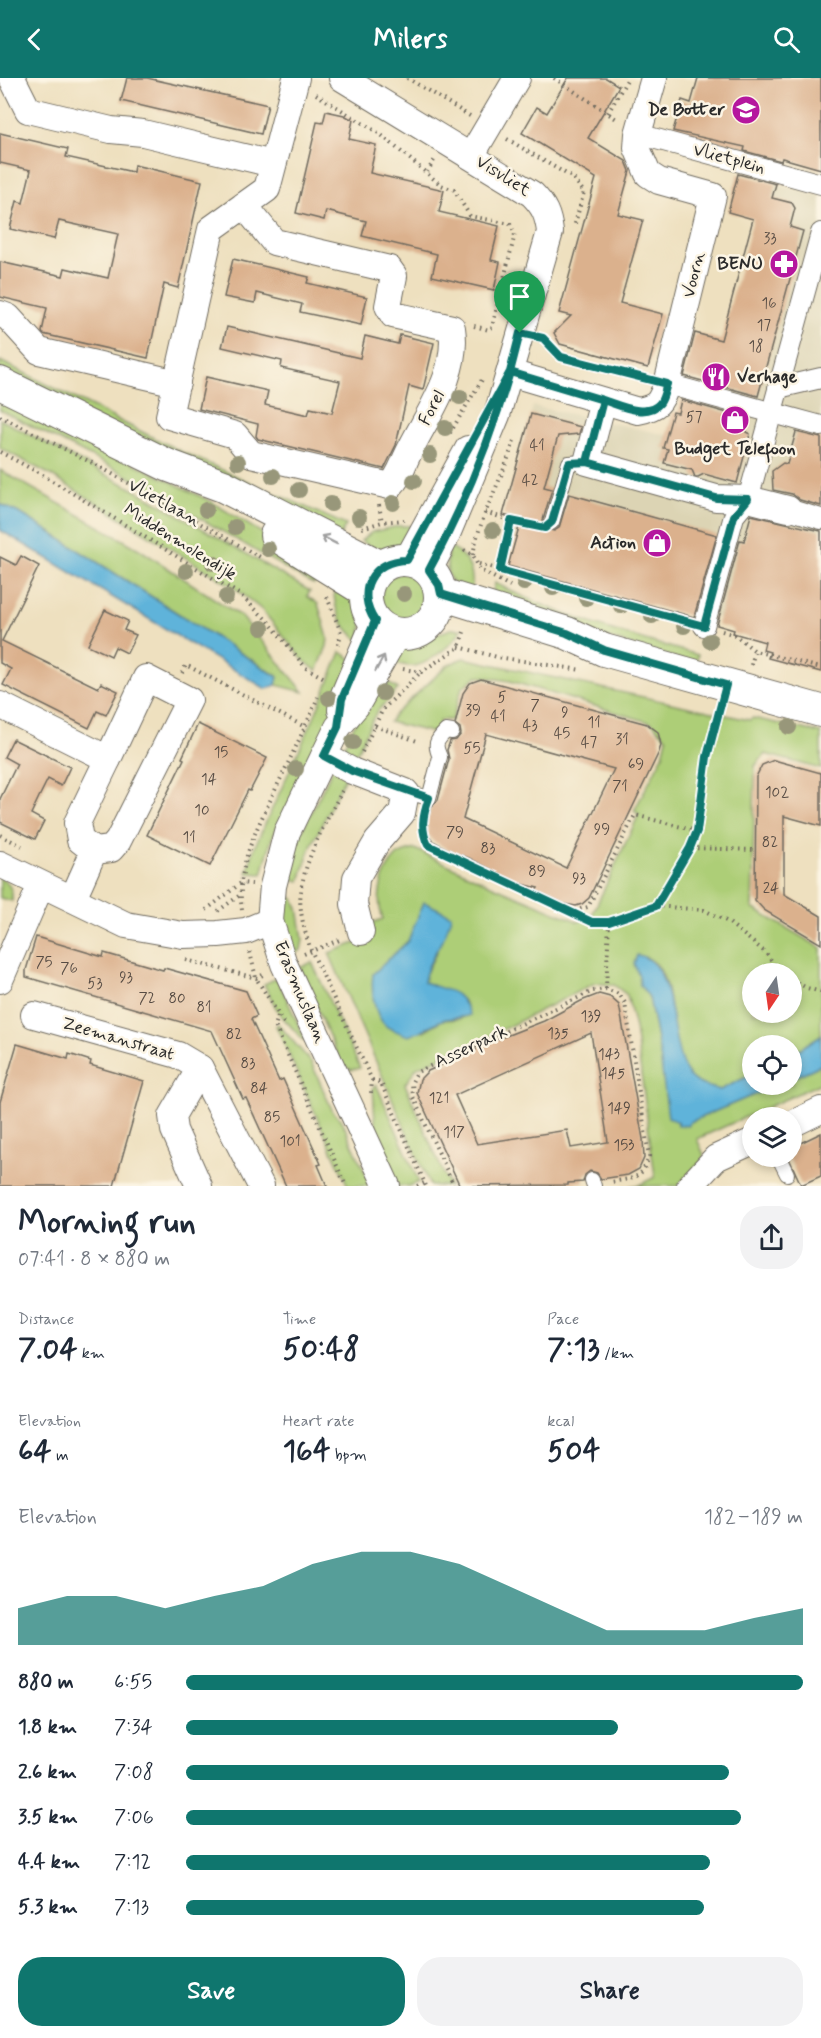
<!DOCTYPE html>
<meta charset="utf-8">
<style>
:root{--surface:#fff;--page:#f2f2f3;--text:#1f2937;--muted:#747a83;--accent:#0f766e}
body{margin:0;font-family:Mynerve,sans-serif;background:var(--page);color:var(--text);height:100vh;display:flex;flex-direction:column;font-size:22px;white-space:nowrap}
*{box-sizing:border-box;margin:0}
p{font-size:20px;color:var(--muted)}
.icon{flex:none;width:33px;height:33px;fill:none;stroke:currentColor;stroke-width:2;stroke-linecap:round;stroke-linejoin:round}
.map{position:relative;height:1108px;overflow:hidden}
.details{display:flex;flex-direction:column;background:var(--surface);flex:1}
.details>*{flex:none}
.needle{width:39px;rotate:193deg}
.fabs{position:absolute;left:742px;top:885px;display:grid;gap:12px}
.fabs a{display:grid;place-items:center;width:60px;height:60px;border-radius:50%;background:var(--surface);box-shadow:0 3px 9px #0003;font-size:30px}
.pin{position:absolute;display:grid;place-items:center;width:51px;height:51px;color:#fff;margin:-62px -26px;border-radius:50% 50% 50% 0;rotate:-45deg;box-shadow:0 0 6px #0007}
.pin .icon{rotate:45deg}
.round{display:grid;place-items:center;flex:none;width:63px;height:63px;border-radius:24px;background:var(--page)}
.summary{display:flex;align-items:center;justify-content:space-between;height:102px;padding:0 18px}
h1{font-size:33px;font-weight:700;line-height:45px}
.stats{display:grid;grid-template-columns:repeat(3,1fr);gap:9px;height:102px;padding:6px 18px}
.stats div{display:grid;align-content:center}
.stats b{font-size:30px;font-weight:700}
.stats small{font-size:16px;font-weight:400}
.stats p{font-size:16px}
.chart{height:168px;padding:12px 18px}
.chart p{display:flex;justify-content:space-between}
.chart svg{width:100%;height:108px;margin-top:6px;fill:var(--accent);opacity:.7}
.cta{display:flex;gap:12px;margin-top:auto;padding:12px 18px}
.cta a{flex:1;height:69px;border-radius:24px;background:var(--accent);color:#fff;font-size:24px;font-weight:700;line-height:69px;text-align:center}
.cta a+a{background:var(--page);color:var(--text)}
ul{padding:0 18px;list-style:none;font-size:20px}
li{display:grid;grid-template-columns:96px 72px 1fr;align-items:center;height:45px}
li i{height:15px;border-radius:8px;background:var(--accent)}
header{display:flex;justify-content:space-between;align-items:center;height:78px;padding:0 18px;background:var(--accent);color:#fff;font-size:27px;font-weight:700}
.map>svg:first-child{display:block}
.built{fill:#dcd4b4}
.green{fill:#adce77;stroke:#6c7c51;stroke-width:1.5;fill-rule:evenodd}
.water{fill:#5eb3da;stroke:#446f82;stroke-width:1.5}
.building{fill:#dbb18d;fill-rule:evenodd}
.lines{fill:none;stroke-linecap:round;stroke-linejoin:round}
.service-casing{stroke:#6f6a5f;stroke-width:16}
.pedestrian-casing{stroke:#6f6a5f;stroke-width:22}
.minor-casing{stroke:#6f6a5f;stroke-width:28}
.tertiary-casing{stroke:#6f6a5f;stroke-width:34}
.path{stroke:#6f6a5f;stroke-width:4;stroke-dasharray:1.5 4.5;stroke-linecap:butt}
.service{stroke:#fff;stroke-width:14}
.pedestrian{stroke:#fff;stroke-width:20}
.minor{stroke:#fff;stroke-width:26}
.tertiary{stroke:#fff;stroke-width:32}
.tree{fill:#98977a}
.oneway{stroke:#a0a0a0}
.route-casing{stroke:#fff;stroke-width:12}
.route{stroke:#0f766e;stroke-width:8}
.labels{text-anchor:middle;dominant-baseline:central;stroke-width:5;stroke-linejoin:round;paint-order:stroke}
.number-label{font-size:15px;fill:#574c44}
.poi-label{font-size:18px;font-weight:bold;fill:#2b2b2b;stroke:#fcf5e5;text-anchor:end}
.street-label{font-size:18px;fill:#2b2b2b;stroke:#fcf5e5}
</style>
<header><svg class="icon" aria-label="back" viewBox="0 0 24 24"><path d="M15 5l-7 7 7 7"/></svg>Milers<svg class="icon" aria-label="search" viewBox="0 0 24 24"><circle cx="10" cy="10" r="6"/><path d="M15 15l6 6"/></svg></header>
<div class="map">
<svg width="821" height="1108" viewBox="0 0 821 1108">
<rect width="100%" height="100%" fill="#fcf5e5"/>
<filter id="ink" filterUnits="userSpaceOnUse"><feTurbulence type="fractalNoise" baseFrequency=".0167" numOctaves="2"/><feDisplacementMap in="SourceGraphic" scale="12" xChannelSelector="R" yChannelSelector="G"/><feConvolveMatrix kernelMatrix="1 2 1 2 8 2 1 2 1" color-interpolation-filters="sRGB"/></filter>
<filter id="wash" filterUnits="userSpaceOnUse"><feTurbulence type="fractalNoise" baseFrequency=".008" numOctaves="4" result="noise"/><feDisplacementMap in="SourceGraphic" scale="24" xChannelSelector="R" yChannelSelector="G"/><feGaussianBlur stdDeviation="1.35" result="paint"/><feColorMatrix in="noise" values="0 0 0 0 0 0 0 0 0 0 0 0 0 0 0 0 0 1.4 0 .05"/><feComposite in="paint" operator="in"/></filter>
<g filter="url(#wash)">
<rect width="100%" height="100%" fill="#eee0bf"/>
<polygon class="built" points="768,104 821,119 821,568 498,480 533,328 695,363"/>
<g class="green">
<polygon points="0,283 180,373 346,447 339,460 0,293"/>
<polygon points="0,319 210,423 322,492 314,506 309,504 119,393 0,332"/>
<polygon points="0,341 150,420 310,513 307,518 318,526 328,560 327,568 317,593 303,582 262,532 232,508 47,395 0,370"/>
<polygon points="0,392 139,471 242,539 304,614 276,607 277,598 23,437 0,426"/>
<polygon points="399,448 409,448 417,453 405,467 380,474 361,463 372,454"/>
<path d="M449 469C471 479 476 497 470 520 447 501 444 499 449 469Z"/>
<circle cx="404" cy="518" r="23"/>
<path d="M495 505C559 538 629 558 698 577L695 586 490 525Z"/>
<path d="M334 512 355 520 362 544 361 563C343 551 334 534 334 512Z"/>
<path d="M451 551H461C457 561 450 567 442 573 423 588 412 594 389 581L400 569Z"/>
<polygon points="341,574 353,582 330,643 272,760 262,796 247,795 255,768 312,644"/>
<path d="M463 580 749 642 753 640 821 655V691L765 676 755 688 752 830 821 870V957L792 976V968H753V996L720 1012C710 1009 697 1007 690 999 667 970 676 912 657 887 654 884 649 881 646 879L639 898 640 907 649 919 660 977 690 1044 777 1007 792 1006V1000L821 987V1005L697 1061 704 1077 701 1084 677 1108H630L639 1107 655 1099 635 950 627 917 614 907 595 905 470 968 417 989 405 1006 449 1108H430L329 875 372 859 368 846 383 841C375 821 381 793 397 778 401 774 410 773 415 771L493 808 579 844 592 837 639 736 634 733 663 677 667 660 652 645 510 603 477 598 462 610 452 642H440L438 656 389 644 396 635 448 587ZM408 863 437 873 425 897 424 904 464 923 469 937 459 941 442 942 424 953 373 896ZM753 896H792V934H753Z"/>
<polygon points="385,603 398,611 376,635 309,773 300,803 285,800 297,763 364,628"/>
<path d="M0 799C9 805 13 811 12 823L0 820Z"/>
<polygon points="284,815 294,821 298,830 303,862 301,872 292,877 283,842"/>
<polygon points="312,884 360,990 351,992 342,987 299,890"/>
<polygon points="277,900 305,961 303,962 278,934 264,906"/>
<polygon points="278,946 311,984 333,1034 341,1041 371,1108 348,1108 276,948"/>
<polygon points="376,1006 419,1104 408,1108 397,1108 376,1062 373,1009"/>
</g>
<g class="water">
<polygon points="0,426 23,437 278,599 276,607 266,611 0,452"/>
<path d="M424 824 451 837C447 863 427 880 424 904 449 915 458 908 470 937 460 941 448 939 440 943 429 948 421 954 408 958 402 955 391 952 386 948 373 936 371 912 373 896L408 863Z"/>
<path d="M637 877C679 883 666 970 690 999 697 1007 710 1009 720 1012L753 996V1006L777 1007 690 1044 689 1047 678 1048 677 1044 668 1039 660 977 649 919 640 907 639 898 634 886Z"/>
<polygon points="821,957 821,987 792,1000 792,976"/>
</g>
<g id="blocks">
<g class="building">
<polygon points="127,0 147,0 268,27 261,56 121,23"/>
<polygon points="568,0 606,0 619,8 588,60 626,83 630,93 618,136 643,142 620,225 663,236 648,290 560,266 554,255 571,238 559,235 596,100 522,55 537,29 547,35"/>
<polygon points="698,0 821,0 821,91 782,80 781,83 744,73 745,69 673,53 682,22 691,25"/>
<polygon points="326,33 344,37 353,42 349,61 376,67 370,95 444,112 439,134 499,148 491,182 500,184 494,212 432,198 437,176 362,158 366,143 326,133 324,142 296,135 317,44 323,45"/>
<polygon points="0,55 68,71 66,79 133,94 134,87 202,103 178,210 164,206 148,280 43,256 42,254 47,230 0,219 0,184 63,198 65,190 108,200 118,156 59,143 54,161 10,151 17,123 23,125 31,92 0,85"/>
<polygon points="738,96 776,106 772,120 792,125 795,130 790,149 803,153 758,318 684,298 695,255 721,262 753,141 728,134"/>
<polygon points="233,181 309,199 307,205 367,219 361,247 300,234 302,226 257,215 255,225 224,219"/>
<polygon points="227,249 360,280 365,258 398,266 400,257 434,265 423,312 409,308 396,367 384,391 258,361 256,358 258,346 199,331 206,299 268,313 265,327 308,337 310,330 332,335 340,303 281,290 282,283 222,269"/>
<polygon points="681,322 749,341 746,354 750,356 737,405 704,396 698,399 695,399 692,392 664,385 668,371 663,370 673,334 678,335"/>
<polygon points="531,336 581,349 579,356 558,358 544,409 552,411 543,442 546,451 554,453 559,450 569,416 717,457 694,539 508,488 521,442 503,437"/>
<polygon points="796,354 821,360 821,428 800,422 792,416 773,412 772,393 783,385 787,386"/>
<polygon points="751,437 821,453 821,594 768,580 770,574 763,572 765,564 733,555 734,552 717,547 740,462 744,463"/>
<polygon points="21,478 39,488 2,563 98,610 101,605 118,613 106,637 97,633 89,650 3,607 11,591 0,585 0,479 16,487"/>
<polygon points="105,532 128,543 124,552 136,557 127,575 115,569 111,578 88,567"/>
<path d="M481 601 647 646 658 654 661 667 659 674 589 820 582 826 576 828 564 826 536 813 538 810 518 805 469 780 455 775 433 763 428 756 427 743 431 729 438 722 449 681 447 672 450 663 456 662 461 656 460 650 455 646 463 615 470 605ZM486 656 614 691 566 790 463 741Z"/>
<polygon points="198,646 267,680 250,713 248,712 210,788 147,757 184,681 182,680"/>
<polygon points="13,661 70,689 61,708 48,701 39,719 31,736 44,743 35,761 0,744 0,721 17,686 4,679"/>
<polygon points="774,682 821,695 821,748 784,738 784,816 821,838 821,866 764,832 755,822 756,699 762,687"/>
<polygon points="36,859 103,879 104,875 163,892 164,890 246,913 257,938 251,941 279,1003 283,1001 321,1086 318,1087 327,1108 286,1108 246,1020 243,1021 212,953 26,899 26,892"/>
<path d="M599 916 610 919 619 927 620 932 643 1061 644 1080 639 1091 628 1097 601 1101 597 1095 590 1093 585 1097 583 1104 568 1105V1107L460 1108 417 1015 420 1001 428 993 476 972 475 970 544 943 581 923ZM591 955 608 1064 571 1070 567 1052 477 1066 455 1017Z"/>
<polygon points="17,966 68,981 69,976 91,983 90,987 144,1003 114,1108 0,1108 0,1024"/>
<polygon points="821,1055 821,1098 801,1107 788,1078 792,1078 792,1069"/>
</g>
</g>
</g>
<g filter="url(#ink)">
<use href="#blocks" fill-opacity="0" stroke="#6f6a5f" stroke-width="1.5"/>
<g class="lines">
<g class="service-casing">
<g id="service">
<polyline points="552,444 569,385 587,384"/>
<path d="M406 714 429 720 440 679C434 666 436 663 446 653L452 654"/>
<polyline points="778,1078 787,1096"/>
<polyline points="592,1102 594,1108"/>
</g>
</g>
<g class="pedestrian-casing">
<g id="pedestrian">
<polyline points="638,56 821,106"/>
<polyline points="667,306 821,348"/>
<polyline points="778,310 821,300"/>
<polyline points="788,431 821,441"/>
<polyline points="704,548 734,438 748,421 821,155"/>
</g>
</g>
<g class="minor-casing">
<g id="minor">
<polyline points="12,0 28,32 111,52 143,55 273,86"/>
<path d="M342 0 532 116C544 128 548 137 550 154L497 337 445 461 429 492"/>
<polyline points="471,78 517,0"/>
<path d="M244 127 274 164 389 191 394 198 388 228 393 237 452 250C459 297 427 336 408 376 402 388 400 398 390 408L251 376 235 357 169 338 211 151 267 111 296 0"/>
<polyline points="0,236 8,239 39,273 177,305"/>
<path d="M510 295 638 333C659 329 660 324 667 306L713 118 659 103 648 96 637 70 638 56 654 0"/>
<polyline points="603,323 587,384 716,420 748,421 788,431"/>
<polyline points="407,482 468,371"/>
<polyline points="0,627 108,681 146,600 189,622 118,763 111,771 94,773 73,820"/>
<polyline points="341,632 342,621 375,543"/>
<polyline points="324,678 352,693 406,714 402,735 377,764 356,800 354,826 361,854"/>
<polyline points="94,773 80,762 77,745 108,681"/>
<polyline points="0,786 126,847 183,857 218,856 246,853 270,843"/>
<polyline points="0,902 41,807"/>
<polyline points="34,937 178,977 200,990 261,1108"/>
<polyline points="792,1046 821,1032"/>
<polyline points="199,1108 174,1052 172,1038 200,990"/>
<polyline points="387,1108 284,886 270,843 273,808 287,754 338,649 356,628 397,556"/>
<polyline points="690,1108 716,1080 753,1063"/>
</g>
</g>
<g class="tertiary-casing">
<g id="tertiary">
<polyline points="0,305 167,387 223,408 381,489"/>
<polyline points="276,457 366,513"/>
<circle cx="403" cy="519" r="37"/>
<polyline points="441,516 567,555 604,572 821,633"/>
</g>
</g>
<g class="path">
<polyline points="407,0 470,38"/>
<polyline points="554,0 618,42"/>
<polyline points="316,16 380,56 441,107 454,112 470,138 510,146 515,156 492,249"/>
<polyline points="608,35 628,0"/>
<polyline points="507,61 573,100 584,114 574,149"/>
<polyline points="427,94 435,81"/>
<polyline points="474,248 489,252 492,250"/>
<polyline points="543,260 561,279 645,300"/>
<polyline points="0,338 100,389 260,479"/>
<polyline points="450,355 483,300"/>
<polyline points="0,374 41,396 239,516 268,543 306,590 326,601"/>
<polyline points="379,427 382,444"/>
<polyline points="485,434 511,443 536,448"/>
<polyline points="362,450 382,444 404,442"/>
<polyline points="464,472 473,477 480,492 510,508"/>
<path d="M473 477C480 435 504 400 515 359"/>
<polyline points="479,486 686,543"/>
<polyline points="499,492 511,443"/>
<polyline points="327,519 342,557"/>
<polyline points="722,553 735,557 755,573 821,590"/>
<polyline points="338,567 341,556"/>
<polyline points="459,569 497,579 581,592"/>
<polyline points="751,587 755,573"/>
<polyline points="403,591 421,594 459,569 465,551"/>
<polyline points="182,595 186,587 305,649"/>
<polyline points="375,648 420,664"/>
<polyline points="362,674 383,631 421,594"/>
<path d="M342 713C327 742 305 780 301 813 298 830 305 856 311 872L372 1002 371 1015"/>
<polyline points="423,747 422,755 428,767 570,834"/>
<polyline points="697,753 635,737 588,829 570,834 592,844 609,844 656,828 704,832 728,844 766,875 781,896"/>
<polyline points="0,757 22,768"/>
<polyline points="691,770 755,772"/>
<polyline points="656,828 691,770 697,753 707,679 719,629"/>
<polyline points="206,832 241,805 252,806"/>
<path d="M242 832C235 787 260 745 278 706 292 677 306 648 318 619"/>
<polyline points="218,833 240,817"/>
<polyline points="250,874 256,900 284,945"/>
<polyline points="304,876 342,861"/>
<polyline points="186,882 256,900 265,896"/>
<polyline points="792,902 807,910 821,914"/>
<polyline points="606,911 609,844"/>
<polyline points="278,938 275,948 346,1108"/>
<polyline points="372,1002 381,1005 426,1108"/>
<polyline points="417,1108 424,1105"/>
<path d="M454 1108 413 1019 412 1004 417 994 593 913 606 911 619 916 625 925 649 1078C642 1102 633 1100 611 1104"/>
</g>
<use href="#service" class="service"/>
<use href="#pedestrian" class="pedestrian"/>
<use href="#minor" class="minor"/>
<use href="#tertiary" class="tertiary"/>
</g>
<g class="tree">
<circle cx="460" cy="319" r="8"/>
<circle cx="445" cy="350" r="8"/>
<circle cx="430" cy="377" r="8"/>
<circle cx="238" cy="384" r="8"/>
<circle cx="273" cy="398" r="8"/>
<circle cx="414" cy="403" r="8"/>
<circle cx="299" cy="412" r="8"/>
<circle cx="393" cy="425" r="8"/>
<circle cx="331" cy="426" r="8"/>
<circle cx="206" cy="432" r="8"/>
<circle cx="359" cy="439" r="8"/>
<circle cx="235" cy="449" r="8"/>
<circle cx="493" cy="452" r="8"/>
<circle cx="268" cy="471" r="8"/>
<circle cx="213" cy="485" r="8"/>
<circle cx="186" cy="493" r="8"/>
<circle cx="524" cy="505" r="8"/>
<circle cx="553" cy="510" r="8"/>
<circle cx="404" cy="516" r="8"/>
<circle cx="226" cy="519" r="8"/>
<circle cx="586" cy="520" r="8"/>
<circle cx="621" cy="528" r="8"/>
<circle cx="652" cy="538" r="8"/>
<circle cx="684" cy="548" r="8"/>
<circle cx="262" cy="550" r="8"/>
<circle cx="710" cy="563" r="8"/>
<circle cx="383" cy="615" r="8"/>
<circle cx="329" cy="620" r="8"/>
<circle cx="789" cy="649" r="8"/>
<circle cx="353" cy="664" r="8"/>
<circle cx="296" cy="691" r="8"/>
</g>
<defs><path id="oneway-shaft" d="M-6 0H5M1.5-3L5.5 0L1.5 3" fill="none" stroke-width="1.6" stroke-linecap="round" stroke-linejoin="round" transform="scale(1.5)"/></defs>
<g class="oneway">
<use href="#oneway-shaft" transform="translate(329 462) rotate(-153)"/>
<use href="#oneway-shaft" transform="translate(380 585) rotate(-61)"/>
</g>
</g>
<g class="lines" filter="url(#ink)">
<g class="route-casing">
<path id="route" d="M520 255 510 294 407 482C372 482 355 513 375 543L342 621 338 649 324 678 352 693 429 720C423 737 420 751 428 767L592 844H609L656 828 690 770 697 753 707 679 726 607 604 572 567 555 441 516 439 507 429 492C463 430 490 363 510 294L603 322 587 384 716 420 748 421 734 438 704 548 500 492 511 443 545 450 552 444 569 385 587 384 603 322C619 327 647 341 660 325 664 320 665 311 667 306L561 279 543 260 520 255"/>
</g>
<use href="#route" class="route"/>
</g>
<defs>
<g id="school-disc" transform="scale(1.5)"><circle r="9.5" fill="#b5179e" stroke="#fcf5e5"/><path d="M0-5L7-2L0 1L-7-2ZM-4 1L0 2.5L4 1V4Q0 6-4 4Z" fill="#fff"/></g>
<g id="pharmacy-disc" transform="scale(1.5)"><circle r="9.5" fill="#b5179e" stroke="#fcf5e5"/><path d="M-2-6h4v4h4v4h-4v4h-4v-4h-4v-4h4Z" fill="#fff"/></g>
<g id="restaurant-disc" transform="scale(1.5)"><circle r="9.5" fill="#b5179e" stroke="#fcf5e5"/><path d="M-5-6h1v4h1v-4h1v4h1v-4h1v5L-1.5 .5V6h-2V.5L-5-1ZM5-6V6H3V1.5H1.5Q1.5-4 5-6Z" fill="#fff"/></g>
<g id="shop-disc" transform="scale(1.5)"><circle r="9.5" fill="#b5179e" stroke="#fcf5e5"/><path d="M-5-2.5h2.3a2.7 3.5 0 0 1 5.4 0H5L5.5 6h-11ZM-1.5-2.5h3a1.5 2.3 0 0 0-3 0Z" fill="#fff"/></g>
</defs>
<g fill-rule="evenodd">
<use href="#school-disc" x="746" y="32"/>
<use href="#pharmacy-disc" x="784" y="186"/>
<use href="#restaurant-disc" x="716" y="299"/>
<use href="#shop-disc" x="735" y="342"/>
<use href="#shop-disc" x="657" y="465"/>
</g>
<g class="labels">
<g class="number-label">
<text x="770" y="161">33</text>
<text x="769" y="226">16</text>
<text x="764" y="248">17</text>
<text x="756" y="269">18</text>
<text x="694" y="340">57</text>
<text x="537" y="368">41</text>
<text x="530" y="403">42</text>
<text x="502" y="620">5</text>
<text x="535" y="628">7</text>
<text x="473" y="633">39</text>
<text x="565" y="635">9</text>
<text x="498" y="639">41</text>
<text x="594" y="645">11</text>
<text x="530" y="648">43</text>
<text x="562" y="656">45</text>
<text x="622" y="662">31</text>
<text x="589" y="665">47</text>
<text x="472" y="671">55</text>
<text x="221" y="675">15</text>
<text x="636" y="687">69</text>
<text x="209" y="702">14</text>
<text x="620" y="709">71</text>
<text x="777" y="715">102</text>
<text x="202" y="733">10</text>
<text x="602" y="752">99</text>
<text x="455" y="755">79</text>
<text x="189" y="760">11</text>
<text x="770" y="765">82</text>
<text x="488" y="771">83</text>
<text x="537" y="794">89</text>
<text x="579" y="801">93</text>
<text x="771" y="811">24</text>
<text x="44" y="885">75</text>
<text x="69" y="891">76</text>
<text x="126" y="900">93</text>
<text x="95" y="906">53</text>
<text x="147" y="921">72</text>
<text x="177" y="921">80</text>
<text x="204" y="930">81</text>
<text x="591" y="939">139</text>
<text x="558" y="956">135</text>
<text x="234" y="957">82</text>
<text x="609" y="977">143</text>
<text x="248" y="986">83</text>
<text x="613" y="996">145</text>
<text x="259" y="1011">84</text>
<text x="439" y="1021">121</text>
<text x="619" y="1031">149</text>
<text x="272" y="1040">85</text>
<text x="454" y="1055">117</text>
<text x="290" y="1064">101</text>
<text x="624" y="1068">153</text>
</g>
<g class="poi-label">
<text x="725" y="32">De Botter</text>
<text x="763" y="186">BENU</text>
<text x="737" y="299" text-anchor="start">Verhage</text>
<text x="735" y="371" text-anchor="middle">Budget Telefoon</text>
<text x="636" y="465">Action</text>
</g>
<g class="street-label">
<text transform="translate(729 81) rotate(15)">Vlietplein</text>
<text transform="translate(503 98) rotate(32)">Visvliet</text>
<text transform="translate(694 197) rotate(-76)">Voorn</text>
<text transform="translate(432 330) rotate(-63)">Forel</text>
<text transform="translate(164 425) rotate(29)">Vlietlaan</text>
<text transform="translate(180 464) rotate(32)">Middenmolendijk</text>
<text transform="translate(300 914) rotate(67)">Erasmuslaan</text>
<text transform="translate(118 961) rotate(16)">Zeemanstraat</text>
<text transform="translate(471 969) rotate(-25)">Asserpark</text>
</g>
</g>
</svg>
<div class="fabs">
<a><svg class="needle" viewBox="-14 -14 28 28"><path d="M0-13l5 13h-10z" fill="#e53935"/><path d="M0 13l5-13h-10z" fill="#747a83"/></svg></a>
<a><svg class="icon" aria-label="locate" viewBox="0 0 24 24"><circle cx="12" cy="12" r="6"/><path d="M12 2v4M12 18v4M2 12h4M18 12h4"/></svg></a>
<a><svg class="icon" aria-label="layers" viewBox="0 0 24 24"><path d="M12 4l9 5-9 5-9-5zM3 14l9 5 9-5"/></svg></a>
</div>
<div class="pin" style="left:520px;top:255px;background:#1e9e55"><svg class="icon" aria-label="arrive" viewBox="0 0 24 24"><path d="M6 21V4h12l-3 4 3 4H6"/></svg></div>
</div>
<section class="details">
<div class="summary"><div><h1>Morning run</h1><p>07:41 · 8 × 880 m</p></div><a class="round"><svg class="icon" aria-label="share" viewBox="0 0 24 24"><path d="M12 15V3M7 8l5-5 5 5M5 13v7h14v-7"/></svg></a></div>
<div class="stats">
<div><p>Distance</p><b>7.04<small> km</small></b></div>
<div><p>Time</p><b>50:48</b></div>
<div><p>Pace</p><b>7:13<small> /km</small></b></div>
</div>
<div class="stats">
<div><p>Elevation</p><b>64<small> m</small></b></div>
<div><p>Heart rate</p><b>164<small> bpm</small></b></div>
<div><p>kcal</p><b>504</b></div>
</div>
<div class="chart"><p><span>Elevation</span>182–189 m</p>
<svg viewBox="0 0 160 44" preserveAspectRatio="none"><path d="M0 44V29L10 24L20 24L30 29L40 24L50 20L60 11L70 6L80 6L90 11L100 20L110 29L120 38L130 38L140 38L150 33L160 29V44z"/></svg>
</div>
<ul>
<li><b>880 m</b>6:55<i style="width:100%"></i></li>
<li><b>1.8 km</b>7:34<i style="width:70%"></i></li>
<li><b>2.6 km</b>7:08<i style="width:88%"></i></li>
<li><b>3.5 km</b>7:06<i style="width:90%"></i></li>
<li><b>4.4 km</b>7:12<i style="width:85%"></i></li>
<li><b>5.3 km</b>7:13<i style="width:84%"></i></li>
</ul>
<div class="cta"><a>Save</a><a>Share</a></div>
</section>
